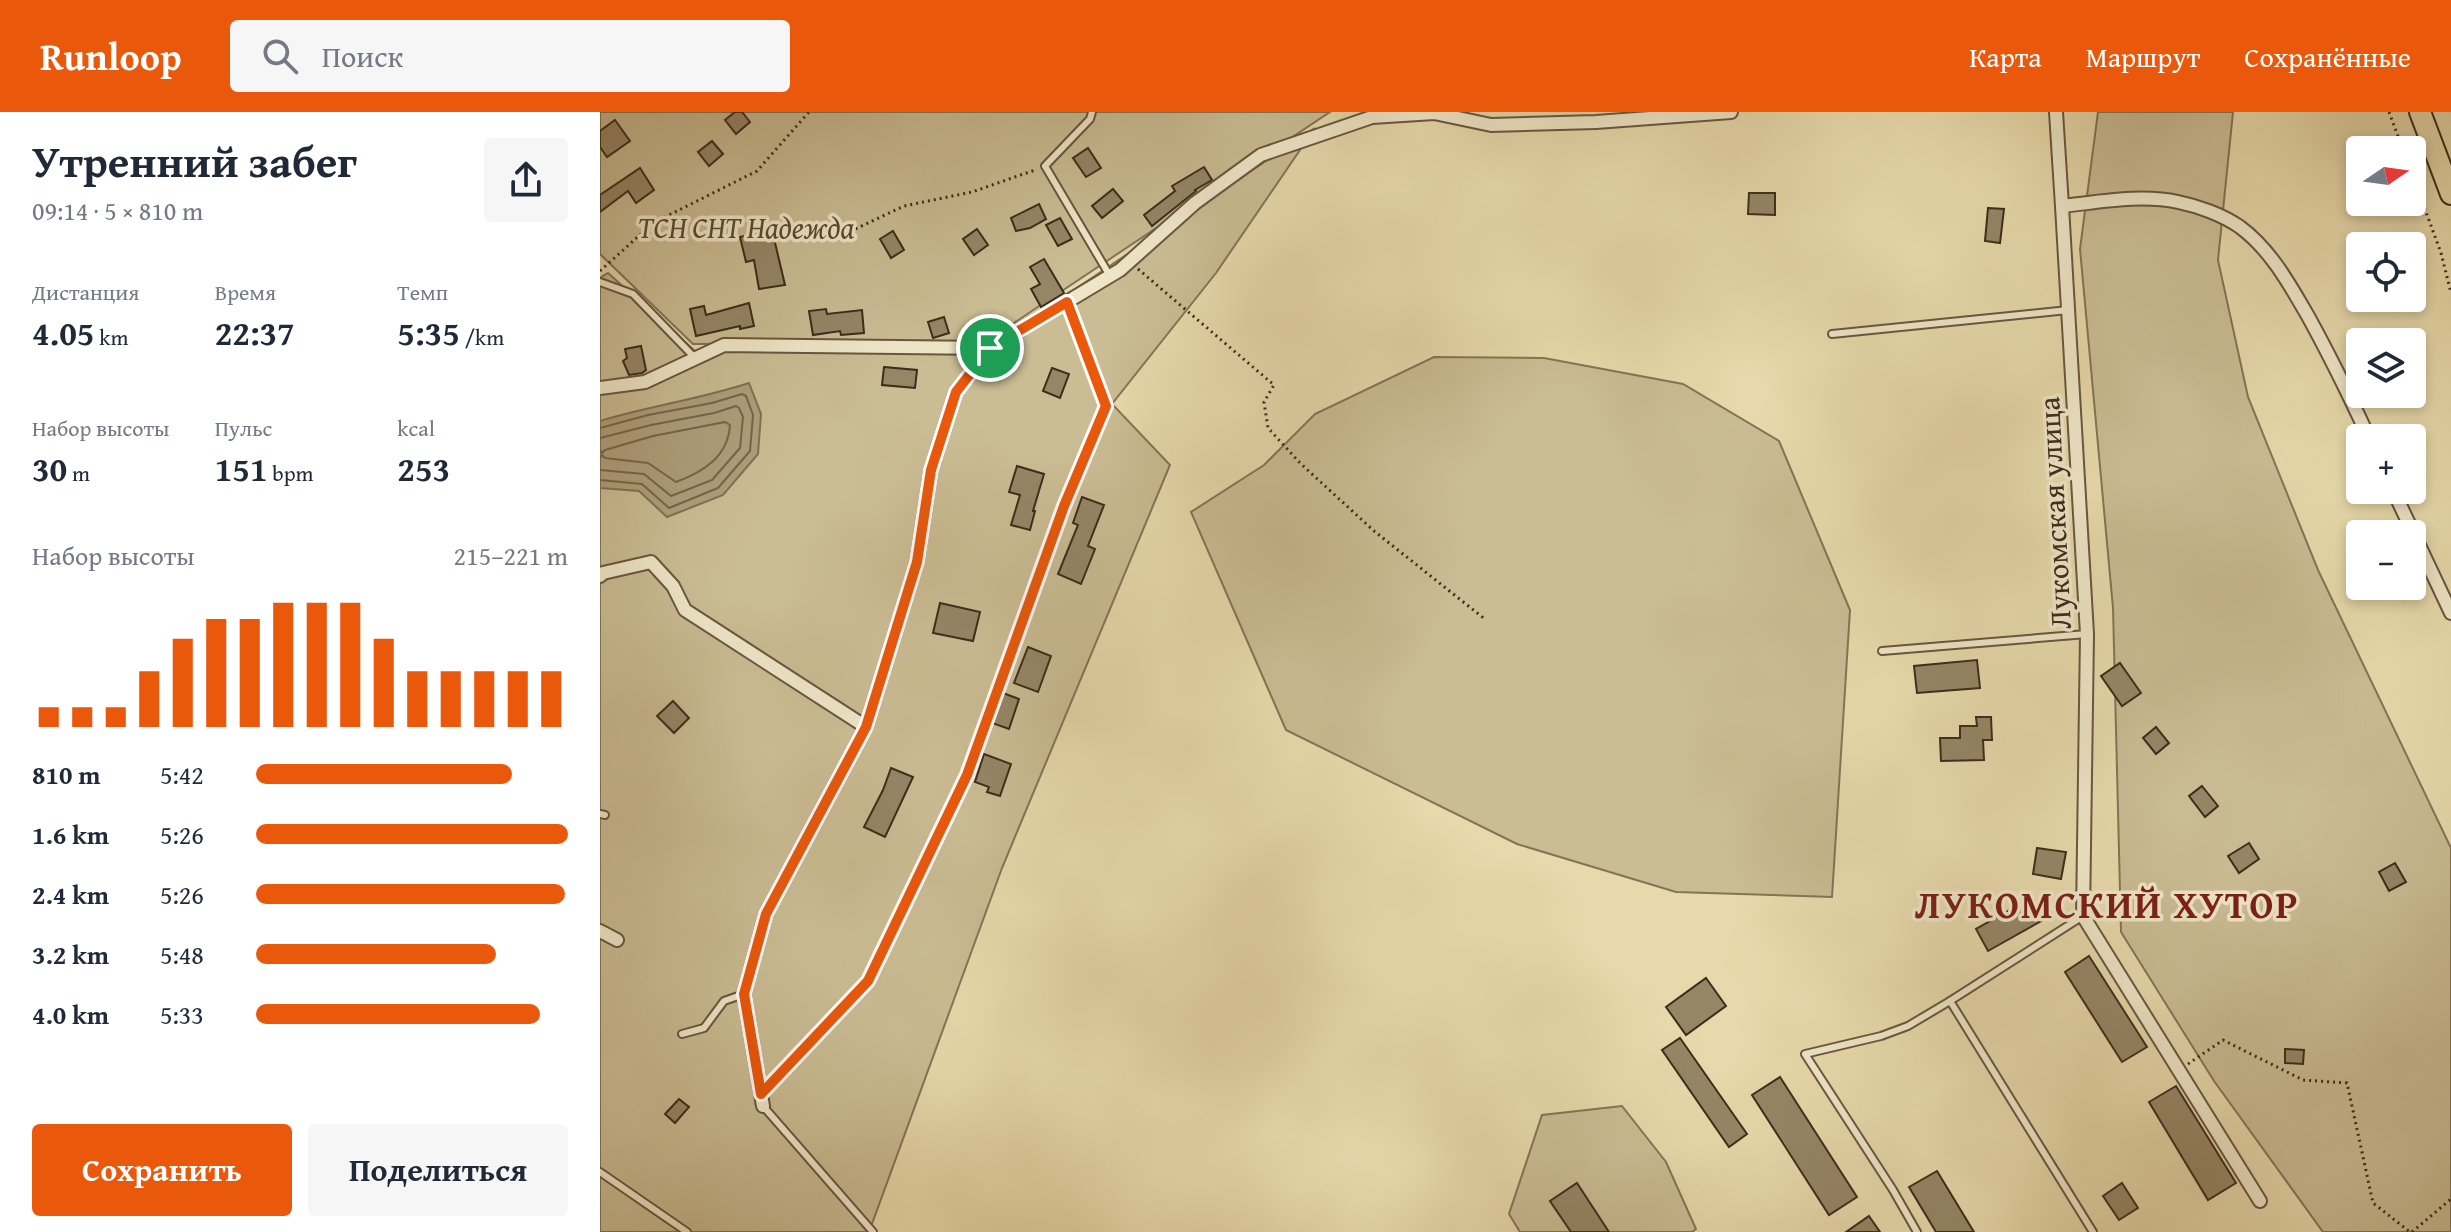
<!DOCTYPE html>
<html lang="ru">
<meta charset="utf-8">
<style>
:root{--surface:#fff;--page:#f6f6f7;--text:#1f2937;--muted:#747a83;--accent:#ea580c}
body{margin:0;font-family:"Gentium Book Plus",serif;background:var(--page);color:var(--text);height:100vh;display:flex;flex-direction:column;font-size:30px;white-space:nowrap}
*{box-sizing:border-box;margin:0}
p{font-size:26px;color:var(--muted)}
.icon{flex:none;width:44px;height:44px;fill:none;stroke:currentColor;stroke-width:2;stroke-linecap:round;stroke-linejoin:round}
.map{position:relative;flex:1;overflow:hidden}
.details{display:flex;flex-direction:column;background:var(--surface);width:600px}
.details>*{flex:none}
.needle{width:52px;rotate:77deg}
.buttons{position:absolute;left:1746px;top:24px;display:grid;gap:16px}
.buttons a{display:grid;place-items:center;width:80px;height:80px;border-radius:8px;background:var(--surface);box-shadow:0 4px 12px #0003;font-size:40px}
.pin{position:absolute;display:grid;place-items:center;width:68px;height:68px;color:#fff;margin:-34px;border:4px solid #fff;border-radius:50%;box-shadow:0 2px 8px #0007}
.round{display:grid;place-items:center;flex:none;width:84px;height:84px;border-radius:8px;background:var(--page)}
.overview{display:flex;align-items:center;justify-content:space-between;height:136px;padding:0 32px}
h1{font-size:44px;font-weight:800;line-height:60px}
.stats{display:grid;grid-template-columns:repeat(3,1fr);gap:12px;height:136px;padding:8px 32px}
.stats div{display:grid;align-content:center}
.stats b{font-size:34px;font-weight:800}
.stats small{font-size:22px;font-weight:400}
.stats p{font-size:22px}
.chart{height:224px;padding:16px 32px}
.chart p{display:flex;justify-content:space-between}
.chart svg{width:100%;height:144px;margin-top:8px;stroke:var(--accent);stroke-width:6}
.cta{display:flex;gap:16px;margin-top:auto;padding:16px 32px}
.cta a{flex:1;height:92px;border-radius:8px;background:var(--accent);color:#fff;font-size:32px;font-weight:800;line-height:92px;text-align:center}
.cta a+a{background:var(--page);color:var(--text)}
ul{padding:0 32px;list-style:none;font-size:26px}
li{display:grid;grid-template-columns:128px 96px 1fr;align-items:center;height:60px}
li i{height:20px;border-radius:10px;background:var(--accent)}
header{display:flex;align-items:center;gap:48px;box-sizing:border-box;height:112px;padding:0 40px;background:var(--accent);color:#fff}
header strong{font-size:38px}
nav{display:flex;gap:44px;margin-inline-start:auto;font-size:28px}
.search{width:560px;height:72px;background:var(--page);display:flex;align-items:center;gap:20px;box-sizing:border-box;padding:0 28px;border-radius:8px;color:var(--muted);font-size:30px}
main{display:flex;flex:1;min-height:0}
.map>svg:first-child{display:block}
.green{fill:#cabc93;stroke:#847457;stroke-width:2}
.water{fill:#ad9e7a;stroke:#807054;stroke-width:2}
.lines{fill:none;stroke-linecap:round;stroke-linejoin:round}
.shore{stroke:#75654a;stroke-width:2}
.building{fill:#958666;stroke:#3d2c1b;stroke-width:2}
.lane-casing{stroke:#68573f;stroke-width:10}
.street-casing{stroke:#68573f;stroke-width:16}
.primary-casing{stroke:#3d2c1b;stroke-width:24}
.path{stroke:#3d2c1b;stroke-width:3;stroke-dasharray:2 4;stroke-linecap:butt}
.lane{stroke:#efe6c8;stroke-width:6}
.street{stroke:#efe6c8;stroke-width:12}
.primary{stroke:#e7d9ab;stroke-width:20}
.route-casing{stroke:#fff;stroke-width:16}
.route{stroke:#ea580c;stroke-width:10}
.labels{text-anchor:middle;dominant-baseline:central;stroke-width:7;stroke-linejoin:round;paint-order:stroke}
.park-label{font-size:30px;font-style:italic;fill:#594933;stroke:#efe6c8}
.street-label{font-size:30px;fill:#3d2c1b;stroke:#efe6c8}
.district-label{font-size:38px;font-weight:bold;letter-spacing:2px;fill:#7a1f14;stroke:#efe6c8}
</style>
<header>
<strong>Runloop</strong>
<div class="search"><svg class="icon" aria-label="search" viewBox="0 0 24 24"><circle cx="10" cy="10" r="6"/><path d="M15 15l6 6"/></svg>Поиск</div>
<nav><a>Карта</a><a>Маршрут</a><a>Сохранённые</a></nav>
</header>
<main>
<section class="details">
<div class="overview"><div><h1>Утренний забег</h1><p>09:14 · 5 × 810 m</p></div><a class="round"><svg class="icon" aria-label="share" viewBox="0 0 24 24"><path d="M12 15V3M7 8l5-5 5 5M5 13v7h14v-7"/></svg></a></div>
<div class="stats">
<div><p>Дистанция</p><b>4.05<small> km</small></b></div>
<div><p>Время</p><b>22:37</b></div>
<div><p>Темп</p><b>5:35<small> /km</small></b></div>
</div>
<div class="stats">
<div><p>Набор высоты</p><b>30<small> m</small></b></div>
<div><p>Пульс</p><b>151<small> bpm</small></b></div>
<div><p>kcal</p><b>253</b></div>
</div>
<div class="chart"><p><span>Набор высоты</span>215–221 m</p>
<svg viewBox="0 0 160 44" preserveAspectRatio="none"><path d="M5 44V38M15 44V38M25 44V38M35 44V27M45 44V17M55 44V11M65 44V11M75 44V6M85 44V6M95 44V6M105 44V17M115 44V27M125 44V27M135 44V27M145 44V27M155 44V27"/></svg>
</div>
<ul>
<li><b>810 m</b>5:42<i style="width:82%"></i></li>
<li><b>1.6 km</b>5:26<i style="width:100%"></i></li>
<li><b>2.4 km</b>5:26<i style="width:99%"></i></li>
<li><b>3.2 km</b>5:48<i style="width:77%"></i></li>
<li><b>4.0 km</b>5:33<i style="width:91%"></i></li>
</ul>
<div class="cta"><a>Сохранить</a><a>Поделиться</a></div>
</section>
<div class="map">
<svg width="1851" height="1120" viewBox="0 0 1851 1120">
<rect width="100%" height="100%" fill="#e7d9ab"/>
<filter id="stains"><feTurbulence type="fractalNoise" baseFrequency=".0025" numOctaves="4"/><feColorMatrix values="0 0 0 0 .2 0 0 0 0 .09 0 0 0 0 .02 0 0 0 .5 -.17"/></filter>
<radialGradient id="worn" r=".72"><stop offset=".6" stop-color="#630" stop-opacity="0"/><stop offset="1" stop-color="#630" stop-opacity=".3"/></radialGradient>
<g class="green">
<polygon points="0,0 730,0 384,231 93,232 0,142"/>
<polygon points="1498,0 1633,0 1618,148 1648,285 1718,458 1851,736 1851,1120 1723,1120 1614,969 1521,820 1513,496 1480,137"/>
<polygon points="715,16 616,161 512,292 570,353 402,756 269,1120 0,1120 0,166 8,161 95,239 375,241 465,184"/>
<polygon points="834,245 944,246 1083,272 1179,329 1250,498 1232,785 1076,780 917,732 686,618 591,400 664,353 715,302"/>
<polygon points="1022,994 1066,1050 1096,1117 1092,1120 920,1120 909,1102 942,1003"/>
</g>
<path class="water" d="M149 271 161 302 158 342 123 383 67 405 39 379 0 376V309C50 294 100 287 149 271Z"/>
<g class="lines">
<g class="shore">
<polyline points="0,316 48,303 112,291 142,282 146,284 153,303 150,339 118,376 69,396 42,372 0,368"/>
<polyline points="0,326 51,313 114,301 136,294 139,296 143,305 140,336 112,368 71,384 44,362 0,358"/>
<path d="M0 338 2 341 5 338 53 324 125 310 130 313C128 345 103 360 76 370L48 351 5 346 2 343 0 346"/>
</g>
</g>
<g class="building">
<polygon points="135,0 142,0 150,10 136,22 125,8"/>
<polygon points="15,8 30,29 7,45 0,35 0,19"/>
<polygon points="112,29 123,42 109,54 98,40"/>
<polygon points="488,36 501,56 486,65 473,46"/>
<polygon points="604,55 612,68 595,78 596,79 552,114 544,103 575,79 572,74"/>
<polygon points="40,56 54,78 36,91 28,79 0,100 0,83"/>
<polygon points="513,77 523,89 502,106 492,94"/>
<polygon points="1149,81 1175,81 1175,103 1148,102"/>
<polygon points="439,92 446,107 430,116 416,119 411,106"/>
<polygon points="1388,96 1404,97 1400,131 1385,129"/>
<polygon points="460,106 472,127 458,134 446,113"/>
<polygon points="377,117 388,133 374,143 363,127"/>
<polygon points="172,118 185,173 159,177 154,148 146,150 140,125"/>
<polygon points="293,119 304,138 291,146 280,127"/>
<polygon points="444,147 464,181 441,195 431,177 440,172 430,155"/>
<polygon points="149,191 154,214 140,217 140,214 96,224 90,197 104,194 106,203"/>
<polygon points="226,197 227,202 262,198 264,221 241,223 240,219 213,223 209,199"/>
<polygon points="344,205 349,221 333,226 328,210"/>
<polygon points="41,234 46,258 42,261 29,263 23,249 27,246 25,237"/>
<polygon points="284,255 317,258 315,276 282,273"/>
<polygon points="452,256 469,262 460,286 443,279"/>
<polygon points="417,354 444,362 433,399 435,399 430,418 411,413 420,383 409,380"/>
<polygon points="482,385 504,393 488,434 495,437 481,472 458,462 478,413 473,411"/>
<polygon points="340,491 380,500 373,529 333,521"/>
<polygon points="428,535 451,544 438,580 414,571"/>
<polygon points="1377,548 1380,576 1317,581 1314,554"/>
<polygon points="1520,551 1541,581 1522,594 1501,564"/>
<polygon points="403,581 419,587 409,617 392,611"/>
<polygon points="73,589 89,606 74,621 57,604"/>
<polygon points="1376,605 1391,605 1392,628 1383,628 1384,648 1341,649 1340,626 1360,626 1360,614 1377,614"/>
<polygon points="1556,615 1569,631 1556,642 1543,626"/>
<polygon points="384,642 411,652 400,684 387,680 389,675 375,670"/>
<polygon points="291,656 313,665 285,725 264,715 283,678"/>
<polygon points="1602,674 1618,694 1605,705 1589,684"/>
<polygon points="1649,731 1659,747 1639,761 1628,744"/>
<polygon points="1437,736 1466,740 1461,767 1433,762"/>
<polygon points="1795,751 1806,770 1789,779 1779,760"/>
<polygon points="1431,786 1443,808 1388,839 1376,817"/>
<polygon points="1489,844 1547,935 1522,950 1465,860"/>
<polygon points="1106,866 1126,894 1086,923 1066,895"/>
<polygon points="1080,926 1147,1022 1129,1035 1062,938"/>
<polygon points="1685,937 1704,938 1703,952 1685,951"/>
<polygon points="1180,965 1257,1085 1229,1103 1152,983"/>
<polygon points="1576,974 1636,1071 1608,1088 1549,990"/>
<polygon points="79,987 89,995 75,1011 65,1002"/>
<polygon points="1337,1059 1374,1120 1336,1120 1309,1075"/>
<polygon points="977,1071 1009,1120 971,1120 950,1089"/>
<polygon points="1522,1071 1538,1096 1519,1108 1503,1084"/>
<polygon points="1269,1104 1280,1120 1246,1120"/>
</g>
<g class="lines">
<g class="lane-casing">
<g id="lane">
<polyline points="492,0 490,7 445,54 510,164"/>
<polyline points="0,170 33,182 96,247"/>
<polyline points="1232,222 1468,198"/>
<polyline points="1282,539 1487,522"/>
<polyline points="0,702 5,703"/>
<polyline points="1350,889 1493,1120"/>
<polyline points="82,922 104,916 124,889 144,882"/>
<polyline points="161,982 268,869 367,663 464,394 506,294 467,191"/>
<polyline points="163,994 273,1120"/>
<polyline points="0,1060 87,1120"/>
<polyline points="1317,1120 1293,1078 1205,942 1281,924 1308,914 1350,889 1483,804"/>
</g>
</g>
<g class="street-casing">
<g id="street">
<polyline points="1456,0 1462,94"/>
<polyline points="0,276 45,270 124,233 390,236"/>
<polyline points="1793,378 1851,501"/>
<polyline points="0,464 3,461 51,450 73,474 85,498 266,615"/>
<polyline points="0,819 17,828"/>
<polyline points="163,994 144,882 166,802 266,615 317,450 331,358 356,280 390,236 520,158 595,91 661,43 772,5 834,1 891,13 996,10 1131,0"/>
<path d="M1660 1089 1483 804 1487 522 1462 94C1500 90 1541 82 1578 90 1598 94 1623 103 1640 115 1671 138 1690 173 1709 206 1731 246 1750 285 1769 326"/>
</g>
</g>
<g class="primary-casing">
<polyline id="primary" points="1820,0 1851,82"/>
</g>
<g class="path">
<polyline points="1789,0 1803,38"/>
<polyline points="1812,62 1841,141 1851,181"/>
<polyline points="226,119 251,119 304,94 372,80 435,58"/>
<polyline points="538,157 674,273 664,290 668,316 700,351 774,419 886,508"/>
<polyline points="0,159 53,111 157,59 209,0"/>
<polyline points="1588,952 1623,928 1703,968 1747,971 1773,1091 1810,1120"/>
<polyline points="1812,1120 1851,1087"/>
</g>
<use href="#lane" class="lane"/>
<use href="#street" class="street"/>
<use href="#primary" class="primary"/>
</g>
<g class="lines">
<g class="route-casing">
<polygon id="route" points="467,190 506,294 464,394 367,663 268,869 161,982 144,882 166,802 266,615 317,450 331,358 356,280 390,236"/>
</g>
<use href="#route" class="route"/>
</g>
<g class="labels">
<g class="park-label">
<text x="146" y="115">ТСН СНТ Надежда</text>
</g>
<g class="street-label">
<text transform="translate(1454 401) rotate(-93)">Лукомская улица</text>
</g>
<g class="district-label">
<text x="1507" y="792">ЛУКОМСКИЙ ХУТОР</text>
</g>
</g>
<rect width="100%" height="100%" filter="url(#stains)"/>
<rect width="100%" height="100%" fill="url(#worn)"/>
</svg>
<div class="buttons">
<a><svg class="needle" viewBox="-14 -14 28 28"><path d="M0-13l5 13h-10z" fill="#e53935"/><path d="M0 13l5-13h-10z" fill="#747a83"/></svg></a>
<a><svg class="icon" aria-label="locate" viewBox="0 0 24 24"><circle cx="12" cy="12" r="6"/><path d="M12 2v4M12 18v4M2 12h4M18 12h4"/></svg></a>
<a><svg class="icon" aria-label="layers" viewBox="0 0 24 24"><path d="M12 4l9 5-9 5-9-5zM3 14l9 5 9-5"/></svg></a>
<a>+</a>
<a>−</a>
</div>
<div class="pin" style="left:390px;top:236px;background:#1e9e55"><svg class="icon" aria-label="arrive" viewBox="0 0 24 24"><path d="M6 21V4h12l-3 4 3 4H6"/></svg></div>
</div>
</main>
